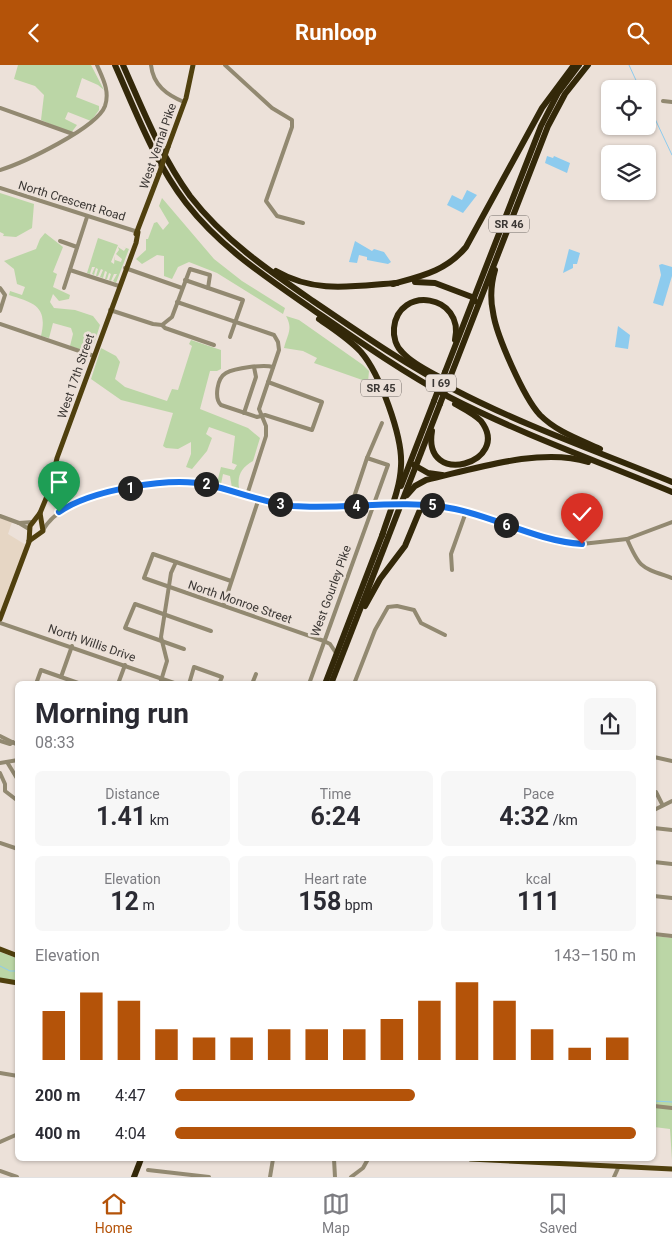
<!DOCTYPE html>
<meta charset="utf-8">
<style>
:root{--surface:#fff;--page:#f7f7f7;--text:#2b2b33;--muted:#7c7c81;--line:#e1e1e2;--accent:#b45309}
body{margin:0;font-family:Roboto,sans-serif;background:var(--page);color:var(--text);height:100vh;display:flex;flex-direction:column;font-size:19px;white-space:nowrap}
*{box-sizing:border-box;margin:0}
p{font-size:16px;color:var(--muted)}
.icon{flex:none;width:28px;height:28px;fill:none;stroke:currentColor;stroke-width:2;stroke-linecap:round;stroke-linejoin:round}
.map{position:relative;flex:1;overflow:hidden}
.side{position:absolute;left:15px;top:616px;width:641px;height:480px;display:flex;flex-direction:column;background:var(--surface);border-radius:8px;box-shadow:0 1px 4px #0004}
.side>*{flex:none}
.fabs{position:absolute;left:601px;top:15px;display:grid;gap:10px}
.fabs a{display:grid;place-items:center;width:55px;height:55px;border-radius:8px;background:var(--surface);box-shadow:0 1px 4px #0004;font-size:25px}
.pin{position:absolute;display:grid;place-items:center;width:42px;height:42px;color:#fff;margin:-51px -21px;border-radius:50% 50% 50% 0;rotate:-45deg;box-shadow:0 0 5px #0007}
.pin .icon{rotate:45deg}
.km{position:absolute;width:25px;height:25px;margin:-12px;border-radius:50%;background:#222;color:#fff;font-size:14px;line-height:25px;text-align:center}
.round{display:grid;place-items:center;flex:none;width:52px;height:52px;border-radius:8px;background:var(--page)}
.overview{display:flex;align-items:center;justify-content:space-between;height:85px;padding:0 20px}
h1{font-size:28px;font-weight:700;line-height:38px}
.stats{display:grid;grid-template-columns:repeat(3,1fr);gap:8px;height:85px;padding:5px 20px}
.stats div{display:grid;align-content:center;border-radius:8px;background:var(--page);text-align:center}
.stats b{font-size:25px;font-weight:700}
.stats small{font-size:14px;font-weight:400}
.stats p{font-size:14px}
.chart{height:140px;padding:10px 20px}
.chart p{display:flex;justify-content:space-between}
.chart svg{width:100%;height:90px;margin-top:5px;stroke:var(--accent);stroke-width:6}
ul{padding:0 20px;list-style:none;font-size:16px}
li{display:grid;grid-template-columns:80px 60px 1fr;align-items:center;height:38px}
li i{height:12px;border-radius:6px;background:var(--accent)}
header{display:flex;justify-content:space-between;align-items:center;height:65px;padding:0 20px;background:var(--accent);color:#fff;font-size:22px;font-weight:700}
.dock{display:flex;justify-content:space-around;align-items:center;height:70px;border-top:1px solid var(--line);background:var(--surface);font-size:14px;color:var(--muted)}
.dock a{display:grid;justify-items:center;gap:2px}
.dock .on{color:var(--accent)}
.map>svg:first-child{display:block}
.education{fill:#e6d6c4}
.green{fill:#bbd6a6}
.water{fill:#8dcbee}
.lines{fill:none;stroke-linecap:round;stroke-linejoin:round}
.stream{stroke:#8dcbee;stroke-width:1}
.minor{stroke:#928971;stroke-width:4}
.major{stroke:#50400e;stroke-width:5}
.highway{stroke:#332809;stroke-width:6}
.minor-bridge{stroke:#928971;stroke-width:4}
.major-bridge{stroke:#50400e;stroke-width:5}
.highway-bridge{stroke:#332809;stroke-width:6}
.route-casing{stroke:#fff;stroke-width:10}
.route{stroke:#1a73e8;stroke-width:6}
.labels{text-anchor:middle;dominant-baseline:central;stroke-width:5;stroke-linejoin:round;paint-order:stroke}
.shield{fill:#ece1d9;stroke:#706a66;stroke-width:1}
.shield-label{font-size:11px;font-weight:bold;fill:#3b3734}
.street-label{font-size:12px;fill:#3b3734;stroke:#ece1d9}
</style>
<header><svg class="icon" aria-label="back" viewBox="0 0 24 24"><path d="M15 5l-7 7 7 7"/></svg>Runloop<svg class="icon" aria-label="search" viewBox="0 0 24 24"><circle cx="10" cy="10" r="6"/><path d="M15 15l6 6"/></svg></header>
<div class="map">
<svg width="672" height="1112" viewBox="0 0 672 1112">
<rect width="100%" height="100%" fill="#ece1d9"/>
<polygon class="education" points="0,453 12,457 8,469 26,480 0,548"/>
<g class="green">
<polygon points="18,0 91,0 104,25 98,20 82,13 76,32 99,41 99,45 91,56 68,47 65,54 77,60 71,68 41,55 44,30 35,21 14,14"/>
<polygon points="0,128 34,139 32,163 16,172 3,171 4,169 0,167"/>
<polygon points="162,133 214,194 242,216 285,243 283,249 217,208 189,197 178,202 172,214 164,211 164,191 157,190 142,199 136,194 146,185 146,174 148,174 154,158 157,157 163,165 169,158 159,141"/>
<path d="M45 168 63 182 53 207 57 209 53 222 70 230 69 234 59 236 53 229 50 237 54 243 75 245 93 251 100 260 94 279 86 275 82 285 70 281 73 269 71 263 53 258 49 273 41 271C48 241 34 238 9 230L10 226 22 230 25 222 17 219 14 204 4 196 36 184 40 174Z"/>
<polygon points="98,173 118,180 111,197 114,199 115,191 115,195 121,197 122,194 116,189 119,185 118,182 124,186 126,183 121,181 129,184 116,218 113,216 117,209 114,209 111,216 109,215 111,209 109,208 107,214 105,214 107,207 105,206 103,213 100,212 103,205 101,204 98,211 96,211 98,204 96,203 94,210 92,209 95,202 92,202 90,209 87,208"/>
<path d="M286 251 299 255 363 300 369 306 368 317 314 298 317 293 303 286 284 283C288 268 293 264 286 251Z"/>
<path d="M191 275 221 285V304L217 306H210L200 344 248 363 260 373 253 396C242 402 237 410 239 423L236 425 232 423 230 411 223 409 221 419 217 418 221 402 234 405 237 400 232 398 235 371 209 362 206 369 212 373 207 386 192 404 186 402 191 389V377L178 384 166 383 163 381 173 348 121 335 91 314 101 283 116 291 120 297 115 314 125 322 167 336 172 324 178 325 192 281 189 279Z"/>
<polygon points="654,871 672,873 672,1095 670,1064 654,1062"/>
<polygon points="0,887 17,893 17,916 0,913"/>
</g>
<g class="water">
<polygon points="547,91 553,93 554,91 570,98 567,108 545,98"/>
<polygon points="467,125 477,130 463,148 447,140 452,130 462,135"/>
<polygon points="355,176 372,186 374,184 384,187 391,197 388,199 367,195 367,192 359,190 357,198 349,197"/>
<polygon points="569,184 580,188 577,199 573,199 573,203 563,208"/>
<polygon points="662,199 672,202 672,211 663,241 653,238 661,210 659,200"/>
<polygon points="618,261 630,270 628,284 615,282"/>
</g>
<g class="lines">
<g class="stream">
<polyline points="629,0 640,24"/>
<polyline points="648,39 672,90"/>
<polyline points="0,901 10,906 18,906"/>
<polyline points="654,1036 672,1037"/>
</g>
<g class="minor">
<path d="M151 0C153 20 167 30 184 37"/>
<polyline points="225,0 272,43 292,55 292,62 266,136 277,151 303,158"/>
<polyline points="663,36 672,37"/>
<polyline points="0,43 73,69"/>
<path d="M0 105C23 98 97 63 105 41 110 26 103 14 97 0"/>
<polyline points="0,123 138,167"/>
<polyline points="60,176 77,182"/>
<polyline points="125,203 182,223"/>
<polyline points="70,205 119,221"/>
<polyline points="185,215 243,235 230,272"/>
<polyline points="0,223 5,230 0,246"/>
<polyline points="64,223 87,152"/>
<polyline points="177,237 274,270 278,277 279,285 259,344 266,361 266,371 247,430"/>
<polyline points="110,245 153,259 162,260 165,263 214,280"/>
<polyline points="0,259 94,291"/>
<polyline points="162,260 172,252 190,204 210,210 208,223"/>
<path d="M268 317 322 337 312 365 265 350 257 352 221 340C214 333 217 313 226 308 235 303 264 299 273 302"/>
<polyline points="244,348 256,312 254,302"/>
<polyline points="367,393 382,358"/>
<polyline points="408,439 456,444 543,473 582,479 627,474 672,457"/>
<polyline points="0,451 19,458 29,464"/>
<polyline points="19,458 33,457"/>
<path d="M43 465C67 424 162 413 205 419 234 423 261 437 290 440 322 444 355 441 386 440"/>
<path d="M627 474C640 504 641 502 672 513"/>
<polyline points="452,505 451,489 466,447"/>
<polyline points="231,516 153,489 144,513 324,576 330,579 336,588"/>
<polyline points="224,539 259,433"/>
<polyline points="0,558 177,619"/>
<polyline points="184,584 125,563 135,539 211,566"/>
<polyline points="61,612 72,581"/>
<polyline points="36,619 41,605 81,619"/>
<polyline points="118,619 125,600"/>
<polyline points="160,619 167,596 161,572 171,508 176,497"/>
<polyline points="189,619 194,602 222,612 219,619"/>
<polyline points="252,619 256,609"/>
<polyline points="309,619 388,400 367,393 351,441"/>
<polyline points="354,619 375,565 388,542 397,541 414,545 421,558 445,570"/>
<polyline points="0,671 18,680"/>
<polyline points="0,676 10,679 13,677"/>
<polyline points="654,692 672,696"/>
<polyline points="7,697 18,715"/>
<polyline points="0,698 18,695"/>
<polyline points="0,708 5,719 5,726 18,736"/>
<polyline points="656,727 662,739"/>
<polyline points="654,745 672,736"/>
<polyline points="654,763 672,765"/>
<polyline points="0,778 18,784"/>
<polyline points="654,797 672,799"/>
<polyline points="654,831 672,833"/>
<polyline points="654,869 672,871"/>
<polyline points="0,1008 18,1011"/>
<polyline points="654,1041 672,1043"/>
<polyline points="0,1077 18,1069"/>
<polyline points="334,1094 335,1112"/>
<polyline points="148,1105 209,1112"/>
<polyline points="0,1106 17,1112"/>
<polyline points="270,1112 273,1094"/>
<polyline points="351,1112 363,1103 368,1094"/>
<polyline points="614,1112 619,1101"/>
</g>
<g class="major">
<polyline points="168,82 186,33 193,0"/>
<polyline points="136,169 159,109"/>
<polyline points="29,476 43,466 40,448"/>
<polyline points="0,554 29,477 30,461 40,448 50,424 57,393 136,178 138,167"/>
<polyline points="0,884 18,891"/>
<polyline points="0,915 18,918"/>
<polyline points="470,1094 672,1104"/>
</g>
<g class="highway">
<path d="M115 0C136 47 154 96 186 138 221 183 266 212 312 244 357 275 401 306 449 332 521 369 597 396 672 427"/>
<path d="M123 0C143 45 161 91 190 131 224 175 268 205 313 236 359 267 404 299 453 324 524 361 599 387 672 417"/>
<path d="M495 205C491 219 490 233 493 247 496 270 524 333 540 350 557 367 579 374 600 384"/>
<path d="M276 206C316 229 353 221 397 218"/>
<polyline points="415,217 435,218 472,232 475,236"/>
<path d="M393 219C422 211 446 206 466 182L542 43 574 0"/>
<path d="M319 254C333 264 349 274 361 287 380 309 403 372 401 401 400 425 389 448 382 471"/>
<polyline points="445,307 541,61 558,28 579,0"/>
<polyline points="451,310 548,61 565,29 588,0"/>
<path d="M445 315C431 307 414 300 403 288 396 282 393 272 394 263 398 220 465 229 455 275"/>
<path d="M432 366C422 424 513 398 481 356 474 349 464 344 455 339"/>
<polyline points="414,400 428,408 442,410"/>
<polyline points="401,421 434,336"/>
<path d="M407 430 415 421 426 415C474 404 541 382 588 397"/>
<polyline points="365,541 380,514 405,481 422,440"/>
<polyline points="325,619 383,468"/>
<polyline points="331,619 440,339"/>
<polyline points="134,1112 141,1094"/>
</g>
<polyline class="minor-bridge" points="386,440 408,439"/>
<polyline class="major-bridge" points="159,109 168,82"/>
<g class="highway-bridge">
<polyline points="434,336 445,307"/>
<polyline points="440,339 451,310"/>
</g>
</g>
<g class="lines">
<g class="route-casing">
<path id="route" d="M59 447C91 425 170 411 209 420 236 426 264 438 293 441 347 445 401 433 455 444 498 453 537 476 582 479"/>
</g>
<use href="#route" class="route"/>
</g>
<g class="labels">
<g class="shield">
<rect x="489" y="150.5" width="40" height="17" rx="4"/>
<rect x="426" y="309.5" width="30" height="17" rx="4"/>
<rect x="361" y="314.5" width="40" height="17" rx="4"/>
</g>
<g class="shield-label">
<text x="509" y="159">SR 46</text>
<text x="441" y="318">I 69</text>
<text x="381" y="323">SR 45</text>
</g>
<g class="street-label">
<text transform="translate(158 81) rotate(-71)">West Vernal Pike</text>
<text transform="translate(72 136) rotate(17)">North Crescent Road</text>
<text transform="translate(76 311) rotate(-71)">West 17th Street</text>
<text transform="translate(331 526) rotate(-70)">West Gourley Pike</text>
<text transform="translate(240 537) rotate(19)">North Monroe Street</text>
<text transform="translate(92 578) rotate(19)">North Willis Drive</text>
</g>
</g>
</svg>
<div class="fabs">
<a><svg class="icon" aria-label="locate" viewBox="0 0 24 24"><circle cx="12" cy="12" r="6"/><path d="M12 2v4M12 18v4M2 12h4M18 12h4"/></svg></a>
<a><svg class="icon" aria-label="layers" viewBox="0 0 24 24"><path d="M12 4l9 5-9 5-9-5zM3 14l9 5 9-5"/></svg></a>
</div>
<div class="pin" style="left:59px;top:447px;background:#1e9e55"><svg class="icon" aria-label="arrive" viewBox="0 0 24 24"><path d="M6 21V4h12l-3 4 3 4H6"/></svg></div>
<div class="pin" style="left:582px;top:479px;background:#d93025"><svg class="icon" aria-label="check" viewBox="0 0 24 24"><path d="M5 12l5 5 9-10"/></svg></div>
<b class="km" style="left:130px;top:423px">1</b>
<b class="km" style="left:206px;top:419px">2</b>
<b class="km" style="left:280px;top:439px">3</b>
<b class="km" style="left:356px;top:441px">4</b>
<b class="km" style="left:432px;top:440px">5</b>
<b class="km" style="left:506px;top:460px">6</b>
<section class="side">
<div class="overview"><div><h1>Morning run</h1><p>08:33</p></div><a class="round"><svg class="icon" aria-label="share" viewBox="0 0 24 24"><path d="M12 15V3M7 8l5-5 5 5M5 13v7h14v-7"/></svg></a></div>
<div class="stats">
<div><p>Distance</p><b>1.41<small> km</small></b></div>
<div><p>Time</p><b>6:24</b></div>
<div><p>Pace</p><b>4:32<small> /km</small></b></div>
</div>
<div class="stats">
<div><p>Elevation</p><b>12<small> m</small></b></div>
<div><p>Heart rate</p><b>158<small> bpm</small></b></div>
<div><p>kcal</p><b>111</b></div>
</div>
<div class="chart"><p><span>Elevation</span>143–150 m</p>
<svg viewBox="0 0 160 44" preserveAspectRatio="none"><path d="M5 44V20M15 44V11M25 44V15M35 44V29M45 44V33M55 44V33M65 44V29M75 44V29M85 44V29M95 44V24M105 44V15M115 44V6M125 44V15M135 44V29M145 44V38M155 44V33"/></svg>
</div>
<ul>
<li><b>200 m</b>4:47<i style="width:52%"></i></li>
<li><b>400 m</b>4:04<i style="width:100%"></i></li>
</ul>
</section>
</div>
<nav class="dock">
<a class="on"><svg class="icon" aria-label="home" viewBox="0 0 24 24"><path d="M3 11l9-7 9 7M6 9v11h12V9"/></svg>Home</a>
<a><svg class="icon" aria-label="map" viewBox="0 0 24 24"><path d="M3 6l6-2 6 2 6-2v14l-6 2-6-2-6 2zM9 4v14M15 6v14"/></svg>Map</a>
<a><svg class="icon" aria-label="saved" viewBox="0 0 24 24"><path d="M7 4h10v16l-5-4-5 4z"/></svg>Saved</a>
</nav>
